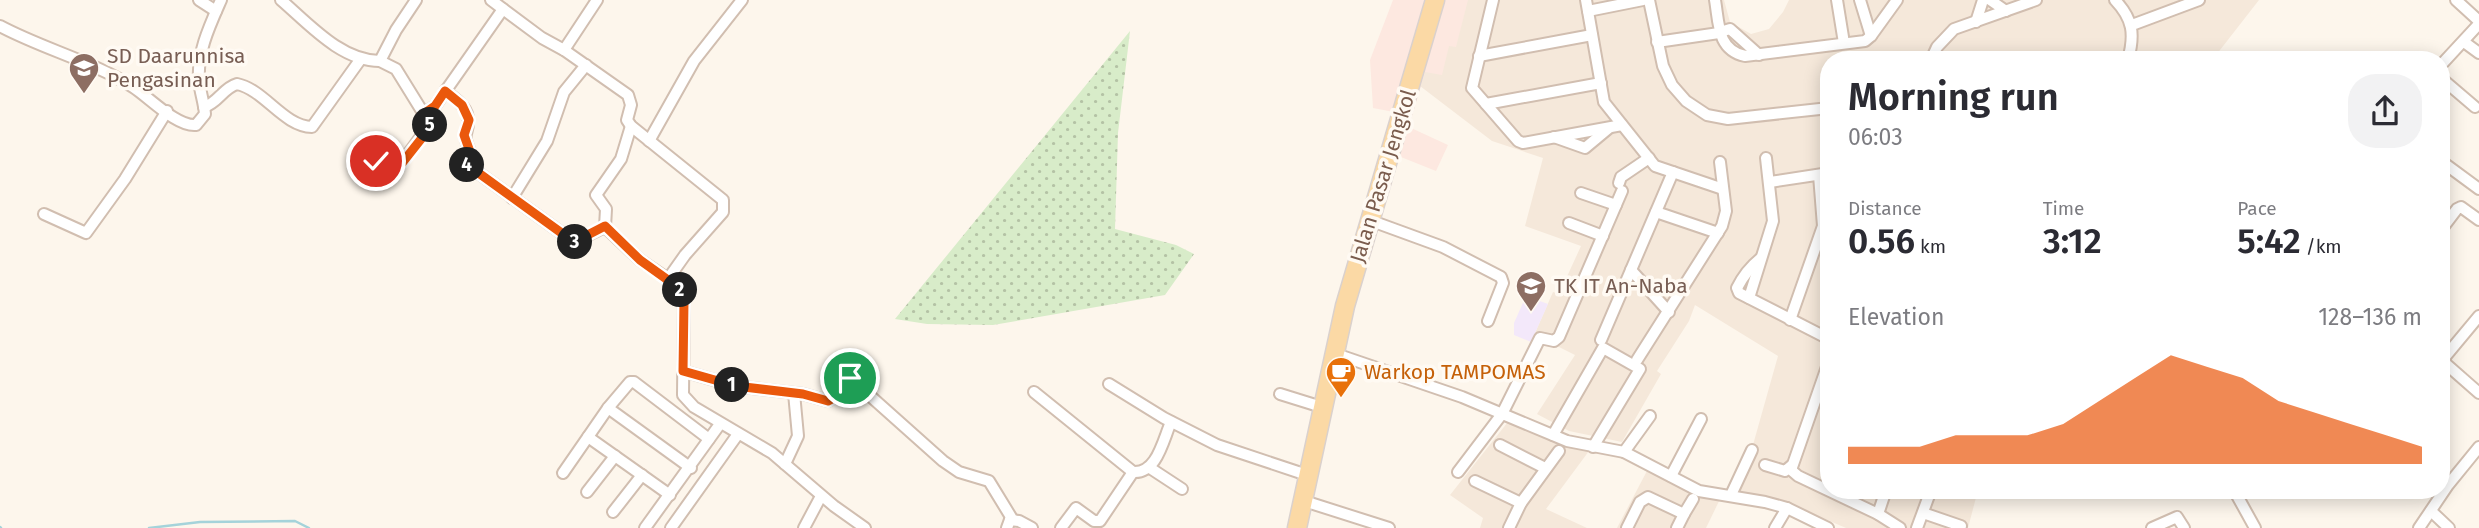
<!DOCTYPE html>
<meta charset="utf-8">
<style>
:root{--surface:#fff;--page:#f2f2f3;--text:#2b2b33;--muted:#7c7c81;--accent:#ea580c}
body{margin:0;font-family:"Fira Sans",sans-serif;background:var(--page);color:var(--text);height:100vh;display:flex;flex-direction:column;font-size:26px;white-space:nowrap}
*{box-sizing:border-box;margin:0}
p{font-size:23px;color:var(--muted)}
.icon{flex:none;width:38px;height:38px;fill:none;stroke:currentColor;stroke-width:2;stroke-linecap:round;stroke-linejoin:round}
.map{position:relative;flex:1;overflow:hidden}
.panel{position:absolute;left:1820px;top:51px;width:630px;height:448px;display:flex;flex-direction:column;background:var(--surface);border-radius:28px;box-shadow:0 4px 18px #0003}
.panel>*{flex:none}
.pin{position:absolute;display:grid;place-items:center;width:60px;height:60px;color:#fff;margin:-30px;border:4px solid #fff;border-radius:50%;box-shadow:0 2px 7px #0007}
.km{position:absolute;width:35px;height:35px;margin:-18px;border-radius:50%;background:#222;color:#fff;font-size:19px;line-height:35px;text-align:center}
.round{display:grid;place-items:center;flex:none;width:74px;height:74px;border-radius:28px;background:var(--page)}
.headline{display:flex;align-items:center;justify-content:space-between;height:119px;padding:0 28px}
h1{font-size:38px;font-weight:600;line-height:52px}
.stats{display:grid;grid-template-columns:repeat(3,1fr);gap:10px;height:119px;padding:7px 28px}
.stats div{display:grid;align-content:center}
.stats b{font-size:35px;font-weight:600}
.stats small{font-size:19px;font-weight:400}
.stats p{font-size:19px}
.chart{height:196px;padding:14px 28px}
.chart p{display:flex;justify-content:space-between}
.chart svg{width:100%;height:126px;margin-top:7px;fill:var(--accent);opacity:.7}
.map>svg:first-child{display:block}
.residential{fill:#f5e8da}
.commercial{fill:#fde8e0}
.education{fill:#f3e8fa}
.grass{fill:url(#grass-dots)}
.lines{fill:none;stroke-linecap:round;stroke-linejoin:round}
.stream{stroke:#a5d3da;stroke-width:2.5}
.minor-casing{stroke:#d1beb0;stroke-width:14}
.primary-casing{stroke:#dad1cd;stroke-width:21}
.minor{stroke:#fff;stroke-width:10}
.primary{stroke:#fbd9a5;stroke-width:18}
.route-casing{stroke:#fff;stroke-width:14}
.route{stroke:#ea580c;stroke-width:9}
.labels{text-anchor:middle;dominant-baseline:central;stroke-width:7;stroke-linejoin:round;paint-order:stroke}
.education-label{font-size:21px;fill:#785e54;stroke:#fffaf3;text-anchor:start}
.street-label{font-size:21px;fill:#7a5c4d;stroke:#fffaf3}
.food-label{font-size:21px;fill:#c56008;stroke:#fffaf3;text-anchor:start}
</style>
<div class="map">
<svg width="2479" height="528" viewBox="0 0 2479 528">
<defs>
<pattern id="grass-dots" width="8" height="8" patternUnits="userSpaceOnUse" patternTransform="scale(1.75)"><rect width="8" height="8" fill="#d8ecc9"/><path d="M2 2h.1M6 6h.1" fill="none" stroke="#b4c2a5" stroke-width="1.8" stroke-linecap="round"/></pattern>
</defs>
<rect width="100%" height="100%" fill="#fdf6ec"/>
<g class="residential">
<polygon points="1449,0 1724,0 1730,22 1751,34 1769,29 1783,12 1789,0 2259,0 2213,59 1829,60 1829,490 1978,490 1968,528 1846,528 1781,500 1740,491 1778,356 1695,305 1689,321 1657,371 1661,374 1622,442 1569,431 1537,414 1575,355 1559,347 1531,342 1553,292 1559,294 1581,246 1525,226 1543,158 1492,141 1420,86"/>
<polygon points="1511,418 1551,440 1589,451 1546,509 1587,528 1480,528 1483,518 1450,495"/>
<polygon points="1648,469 1721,497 1706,528 1617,528"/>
</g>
<polygon class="commercial" points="1393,0 1468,0 1456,47 1449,46 1442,75 1425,72 1409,127 1448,145 1436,171 1391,153 1399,113 1373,108 1370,60"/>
<polygon class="education" points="1526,296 1548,304 1531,342 1514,335 1514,323"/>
<polygon class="grass" points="1130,31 1118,133 1115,229 1176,245 1194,254 1165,295 993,325 927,324 895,319"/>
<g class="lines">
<g class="stream">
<polyline points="0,527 1,528"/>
<polyline points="149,528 200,522 295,521 309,528"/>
</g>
<g class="minor-casing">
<g id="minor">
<polyline points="199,0 216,11"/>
<path d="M281 0C309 24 341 61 380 61L396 30 416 0"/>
<polyline points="491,0 542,38 564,50 628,95 631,105 627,120 631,126 723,200 723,212 685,255 668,279 679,288 684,301 683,395 694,407 772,453 834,506 865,528"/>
<polyline points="1493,0 1472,88 1518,141 1523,143 1622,125"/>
<polyline points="1586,0 1604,102 1655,166 1723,189"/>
<polyline points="1649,0 1663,66 1672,85 1686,101 1707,115 1728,119 1829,108"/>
<path d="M1715 0C1719 23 1717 50 1745 56L1865 41 1871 36 1897 0"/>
<polyline points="1837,0 1844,43"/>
<polyline points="1860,0 1871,36"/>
<polyline points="1990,0 2006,11"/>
<path d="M2115 0C2133 19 2135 34 2128 60"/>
<polyline points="2456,0 2479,21"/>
<polyline points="1588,11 1643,0"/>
<polyline points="1976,22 1983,0"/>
<polyline points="2132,25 2199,0"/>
<path d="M0 26C43 49 92 61 133 87 150 98 177 127 196 125L205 114C204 102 200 92 199 80 197 52 210 25 221 0"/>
<polyline points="1720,32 1730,29 1759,55"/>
<polyline points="1657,42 1719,33"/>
<polyline points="2464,42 2479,53"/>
<polyline points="564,50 597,0"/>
<polyline points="1479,56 1592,35"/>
<polyline points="1931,60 1937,47 1954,29 2036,0"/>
<polyline points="2441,65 2479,24"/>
<polyline points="2441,78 2475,107"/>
<path d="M445 91C455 99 469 107 468 122 468 136 462 131 469 149L462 161 574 242 605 227"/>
<polyline points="1486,104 1601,83"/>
<path d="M204 107C218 103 223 88 237 84 265 90 283 126 312 127L360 60"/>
<polyline points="425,113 435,106 503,9"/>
<polyline points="1554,137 1585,148 1609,128"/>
<polyline points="649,141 694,61 742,0"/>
<polyline points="376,161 389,171 395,172 430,124 396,69 380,61"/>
<polyline points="2441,161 2479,189"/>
<polyline points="1770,182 1829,173"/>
<polyline points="1619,183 1621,177 1649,158"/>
<polyline points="1581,193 1616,205"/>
<polyline points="512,198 547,141 564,92 586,65"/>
<polyline points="1656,212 1718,233"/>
<polyline points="44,214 86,233 125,179 167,111"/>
<polyline points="1369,220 1443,247 1501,277 1503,283 1488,321"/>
<polyline points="1569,223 1603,236"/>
<polyline points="605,227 606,209 596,195 621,159 631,126"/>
<polyline points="605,227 640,260 668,279"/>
<polyline points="2441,230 2457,209 2461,207 2479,220"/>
<path d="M1760 259C1750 267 1743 276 1737 288L1739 293 1829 339"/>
<polyline points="1631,270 1669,312"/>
<polyline points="1749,298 1773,221 1766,158"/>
<polyline points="2479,316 2444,358 2446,364 2479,393"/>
<polyline points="1790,320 1823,226 1819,175"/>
<polyline points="1601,340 1673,172"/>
<polyline points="1336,354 1462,397 1567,441 1624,452 1699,491 1765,502 1787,508 1828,528"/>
<polyline points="1637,360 1722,226 1726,211 1720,162"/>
<polyline points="1829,361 1791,470 1798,476 1878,514 1900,528"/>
<path d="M683 371 735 386 803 394 828 401C840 396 837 381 850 378L943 461 959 472 989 481 1011 517 1007 528"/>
<polyline points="1109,384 1164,418 1217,445 1310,476"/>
<path d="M1034 392 1133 472C1157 474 1163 440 1171 422"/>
<polyline points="1280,394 1325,408"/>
<polyline points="608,408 691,468"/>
<polyline points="1553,435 1603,348 1640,369 1593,447"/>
<polyline points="588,437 670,495"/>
<polyline points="1500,445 1545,468"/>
<polyline points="1624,452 1650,416"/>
<polyline points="785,464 798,436 794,393"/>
<polyline points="1765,465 1785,471 1791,466"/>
<polyline points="1150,468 1182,489"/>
<polyline points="1458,472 1502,414 1540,338 1554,341 1559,337 1622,191"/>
<polyline points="563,473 608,408 630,382 634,382 709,439"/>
<polyline points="1671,476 1701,419"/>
<polyline points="1475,481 1521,503"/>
<polyline points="2234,490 2255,528"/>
<polyline points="587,492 615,456"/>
<polyline points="1731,495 1752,450"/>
<polyline points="1304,501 1389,528"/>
<polyline points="2431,511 2449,528"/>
<polyline points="613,512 642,475"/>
<polyline points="1923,513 1961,526"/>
<polyline points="1684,514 1693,499"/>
<polyline points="1878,514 1886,490"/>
<polyline points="1010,520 1019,521 1032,528"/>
<polyline points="645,528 720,424"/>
<polyline points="671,528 738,434"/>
<polyline points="804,528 821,496"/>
<polyline points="1061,528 1076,508 1094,521 1100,521 1133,472"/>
<polyline points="1509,528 1521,503 1559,451"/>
<polyline points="1627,528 1640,502 1648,497 1684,514 1677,528"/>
<polyline points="1775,528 1787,508"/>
<polyline points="1917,528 1931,490"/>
<polyline points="2152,528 2177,517 2184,528"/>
<polyline points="2419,528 2448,485 2479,447"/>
</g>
</g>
<g class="primary-casing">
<polyline id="primary" points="1297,528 1345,306 1435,0"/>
</g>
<use href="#minor" class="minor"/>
<use href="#primary" class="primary"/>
</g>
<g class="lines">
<g class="route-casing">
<path id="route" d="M376 161 390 171 395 172 429 129 430 124 425 113 435 106 445 91 462 105 469 120 464 135 469 149 462 161 574 242 605 226 640 260 679 288 684 301 683 371 736 386 803 394 828 401C840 396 838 381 850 378"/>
</g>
<use href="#route" class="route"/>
</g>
<defs>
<g id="school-pin" transform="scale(1.575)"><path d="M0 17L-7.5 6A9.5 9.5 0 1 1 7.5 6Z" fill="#8d6e63" stroke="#fffaf3"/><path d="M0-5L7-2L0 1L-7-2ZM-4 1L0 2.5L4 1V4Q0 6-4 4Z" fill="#fff"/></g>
<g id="cafe-pin" transform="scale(1.575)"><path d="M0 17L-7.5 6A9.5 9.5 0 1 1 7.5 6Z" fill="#e8710a" stroke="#fffaf3"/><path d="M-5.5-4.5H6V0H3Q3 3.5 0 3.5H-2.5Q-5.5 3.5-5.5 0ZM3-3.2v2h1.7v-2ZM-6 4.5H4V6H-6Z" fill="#fff"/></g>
</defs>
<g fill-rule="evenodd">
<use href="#school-pin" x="84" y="68"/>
<use href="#school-pin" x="1531" y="286"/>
<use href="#cafe-pin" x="1341" y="372"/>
</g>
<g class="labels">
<g class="education-label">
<text x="107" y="56">SD Daarunnisa<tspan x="107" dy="24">Pengasinan</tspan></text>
<text x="1554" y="286">TK IT An-Naba</text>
</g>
<g class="street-label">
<text transform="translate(1383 176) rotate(-73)">Jalan Pasar Jengkol</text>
</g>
<g class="food-label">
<text x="1364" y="372">Warkop TAMPOMAS</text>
</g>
</g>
</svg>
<div class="pin" style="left:850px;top:378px;background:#1e9e55"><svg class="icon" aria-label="arrive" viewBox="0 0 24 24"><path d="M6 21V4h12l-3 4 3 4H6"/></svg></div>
<div class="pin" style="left:376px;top:161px;background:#d93025"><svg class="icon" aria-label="check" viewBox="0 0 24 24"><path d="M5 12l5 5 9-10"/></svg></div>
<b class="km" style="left:732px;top:385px">1</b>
<b class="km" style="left:680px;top:290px">2</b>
<b class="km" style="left:575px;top:242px">3</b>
<b class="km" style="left:467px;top:165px">4</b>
<b class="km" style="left:430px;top:125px">5</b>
<section class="panel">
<div class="headline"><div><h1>Morning run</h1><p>06:03</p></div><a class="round"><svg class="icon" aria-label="share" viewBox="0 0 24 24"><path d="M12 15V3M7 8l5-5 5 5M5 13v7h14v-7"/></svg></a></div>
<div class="stats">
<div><p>Distance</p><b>0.56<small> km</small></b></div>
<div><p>Time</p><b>3:12</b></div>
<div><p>Pace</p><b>5:42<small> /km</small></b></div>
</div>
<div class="chart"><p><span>Elevation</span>128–136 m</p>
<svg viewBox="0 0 160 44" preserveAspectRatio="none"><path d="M0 44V38L10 38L20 38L30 34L40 34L50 34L60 30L70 22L80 14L90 6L100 10L110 14L120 22L130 26L140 30L150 34L160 38V44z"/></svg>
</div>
</section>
</div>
